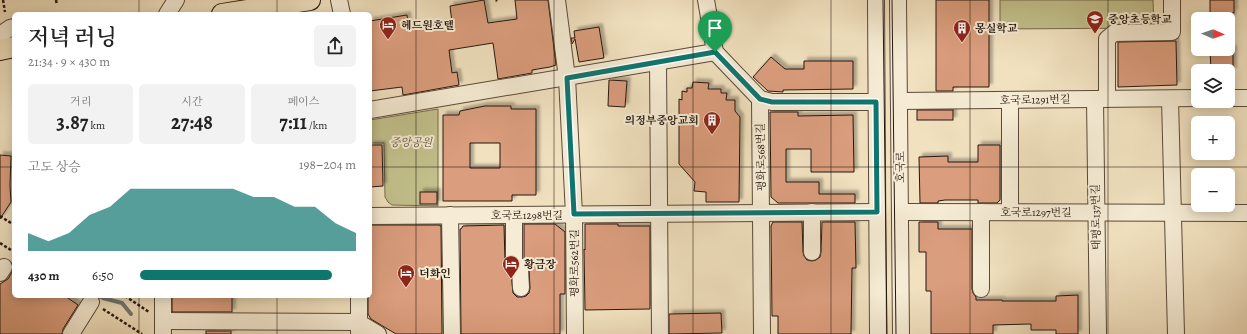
<!DOCTYPE html>
<html lang="ko">
<meta charset="utf-8">
<style>
:root{--surface:#fff;--page:#f2f2f2;--text:#222;--muted:#767676;--accent:#0f766e}
body{margin:0;font-family:Alegreya,"Noto Serif KR",serif;background:var(--page);color:var(--text);height:100vh;display:flex;flex-direction:column;font-size:15px;white-space:nowrap}
*{box-sizing:border-box;margin:0}
p{font-size:13px;color:var(--muted)}
.icon{flex:none;width:22px;height:22px;fill:none;stroke:currentColor;stroke-width:2;stroke-linecap:round;stroke-linejoin:round}
.map{position:relative;flex:1;overflow:hidden}
.panel{position:absolute;left:12px;top:12px;width:360px;height:286px;display:flex;flex-direction:column;background:var(--surface);border-radius:6px;box-shadow:0 2px 10px #0003}
.panel>*{flex:none}
.needle{width:26px;rotate:92deg}
.controls{position:absolute;left:1191px;top:12px;display:grid;gap:8px}
.controls a{display:grid;place-items:center;width:44px;height:44px;border-radius:6px;background:var(--surface);box-shadow:0 2px 10px #0003;font-size:20px}
.pin{position:absolute;display:grid;place-items:center;width:34px;height:34px;color:#fff;margin:-41px -17px;border-radius:50% 50% 50% 0;rotate:-45deg;box-shadow:0 0 4px #0007}
.pin .icon{rotate:45deg}
.round{display:grid;place-items:center;flex:none;width:42px;height:42px;border-radius:6px;background:var(--page)}
.head{display:flex;align-items:center;justify-content:space-between;height:68px;padding:0 16px}
h1{font-size:22px;font-weight:600;line-height:30px}
.stats{display:grid;grid-template-columns:repeat(3,1fr);gap:6px;height:68px;padding:4px 16px}
.stats div{display:grid;align-content:center;border-radius:6px;background:var(--page);text-align:center}
.stats b{font-size:20px;font-weight:600}
.stats small{font-size:11px;font-weight:400}
.stats p{font-size:11px}
.chart{height:112px;padding:8px 16px}
.chart p{display:flex;justify-content:space-between}
.chart svg{width:100%;height:72px;margin-top:4px;fill:var(--accent);opacity:.7}
ul{padding:0 16px;list-style:none;font-size:13px}
li{display:grid;grid-template-columns:64px 48px 1fr;align-items:center;height:30px}
li i{height:10px;border-radius:5px;background:var(--accent)}
.map>svg:first-child{display:block}
.green{fill:#c2c08c;stroke:#746c4d}
.lines{fill:none;stroke-linecap:round;stroke-linejoin:round}
.stream{stroke:#6e7976;stroke-width:4}
.building{fill:#da9d7d;stroke:#26170e;fill-rule:evenodd;filter:url(#shadow)}
.minor-casing{stroke:#594a3a;stroke-width:18}
.major-casing{stroke:#26170e;stroke-width:22}
.path{stroke:#26170e;stroke-width:2.5;stroke-dasharray:3 2;stroke-linecap:butt}
.minor{stroke:#f6ecd5;stroke-width:16}
.major{stroke:#f1e1bf;stroke-width:20}
.tram{stroke:#26170e;stroke-width:1}
.route-casing{stroke:#fff;stroke-width:8}
.route{stroke:#0f766e;stroke-width:5}
.grid{fill:none;stroke:#26170e;stroke-width:1;stroke-opacity:0.55}
.labels{text-anchor:middle;dominant-baseline:central;stroke-width:4;stroke-linejoin:round;paint-order:stroke}
.poi-label{font-size:11px;font-weight:bold;fill:#26170e;stroke:#f6ecd5;text-anchor:start}
.street-label{font-size:11px;fill:#26170e;stroke:#f6ecd5}
.park-label{font-size:11px;font-style:italic;fill:#5d523a;stroke:#f6ecd5}
</style>
<div class="map">
<svg width="1247" height="334" viewBox="0 0 1247 334">
<defs>
<filter id="shadow"><feDropShadow dx="3.5" dy="-3.5" stdDeviation="1" flood-color="#0004"/></filter>
</defs>
<rect width="100%" height="100%" fill="#f1e1bf"/>
<filter id="stains"><feTurbulence type="fractalNoise" baseFrequency=".005" numOctaves="4"/><feColorMatrix values="0 0 0 0 .2 0 0 0 0 .09 0 0 0 0 .02 0 0 0 .5 -.17"/></filter>
<radialGradient id="worn" r=".72"><stop offset=".6" stop-color="#630" stop-opacity="0"/><stop offset="1" stop-color="#630" stop-opacity=".3"/></radialGradient>
<g class="green">
<polygon points="1000,0 1153,0 1154,28 1000,29"/>
<polygon points="438,109 438,206 392,205 388,202 385,197 384,143 370,143 370,120"/>
</g>
<g class="lines">
<polyline class="stream" points="99,296 103,298 122,303 131,314"/>
</g>
<g class="building">
<polygon points="484,0 488,23 517,19 515,0 548,0 556,65 550,67 532,70 532,73 498,79 493,43 449,50 452,73 457,72 459,85 403,95 402,87 370,91 370,21 407,15 409,29 452,23 450,6"/>
<polygon points="936,0 989,0 989,87 953,87 953,91 936,91"/>
<polygon points="1210,0 1234,0 1234,13 1232,13 1232,19 1210,19"/>
<polygon points="599,27 604,58 579,62 575,39 572,44 571,38 575,38 574,31"/>
<polygon points="1176,41 1177,85 1118,87 1118,42"/>
<polygon points="1210,49 1233,49 1233,71 1211,71"/>
<polygon points="771,57 785,69 804,69 804,61 853,61 853,89 783,90 783,92 768,91 753,77"/>
<polygon points="609,80 627,81 625,107 608,106"/>
<polygon points="693,82 709,83 708,89 721,89 721,93 727,93 726,100 735,100 735,111 740,117 739,202 706,202 706,192 694,191 695,182 679,164 679,99 682,100 682,91 687,92 687,88 692,88"/>
<path d="M485 106H511V109H536V195H512V201H443V115H459L460 111ZM470 143H500V168H470Z"/>
<rect x="917" y="110" width="36" height="10"/>
<polygon points="770,112 798,112 798,116 853,115 854,172 811,172 811,149 786,149 786,182 819,182 819,194 855,194 855,203 778,203 771,197"/>
<polygon points="370,145 382,145 383,186 370,187"/>
<polygon points="978,145 1000,145 1000,200 997,203 978,203 978,200 945,200 938,201 938,203 920,203 919,157 948,156 948,162 978,162"/>
<polygon points="0,155 11,156 10,186 11,202 0,219"/>
<rect x="420" y="192" width="17" height="12"/>
<polygon points="773,222 802,222 803,252 804,256 807,260 812,261 816,260 820,257 821,252 822,222 855,222 856,268 852,268 851,334 778,334 778,316 772,316 771,226"/>
<polygon points="919,222 938,222 938,229 972,229 972,289 973,293 976,297 976,300 1002,300 1002,301 1056,301 1056,296 1078,295 1078,334 1056,334 1056,330 1031,330 1031,324 993,325 993,334 931,334 931,291 926,291 926,252 919,252"/>
<polygon points="524,224 555,224 565,232 565,294 560,294 560,334 461,334 460,229 461,229 463,226 504,225 505,261 511,272 513,293 517,297 522,297 526,296 529,293 530,288 529,268 524,258"/>
<polygon points="585,224 618,224 618,226 650,226 650,309 585,310 584,249 585,250"/>
<polygon points="371,225 439,225 441,226 442,334 396,334 371,319 368,314 368,296 370,296"/>
<polygon points="14,262 14,296 65,296 78,305 63,329 62,334 0,334 0,284 8,279 12,272"/>
<rect x="172" y="296" width="60" height="16"/>
<polygon points="721,313 722,333 669,334 669,314"/>
<rect x="206" y="331" width="25" height="3"/>
</g>
<g class="lines">
<g class="minor-casing">
<g id="minor">
<polyline points="339,0 342,14"/>
<polyline points="557,0 567,78 574,214 575,334"/>
<polyline points="706,0 715,52 760,99 762,334"/>
<polyline points="876,0 878,334"/>
<polyline points="898,0 901,334"/>
<polyline points="167,14 176,0"/>
<polyline points="0,35 10,28 14,27"/>
<polyline points="658,62 660,334"/>
<polyline points="1228,98 1247,98"/>
<polyline points="760,99 772,102 876,102"/>
<polyline points="1095,99 1098,334"/>
<polyline points="1107,99 1107,39 1114,33 1172,32 1172,0"/>
<polyline points="1170,99 1176,334"/>
<polyline points="1010,100 1010,212"/>
<polyline points="900,101 1198,98"/>
<polyline points="370,110 715,52"/>
<polyline points="812,212 812,252"/>
<polyline points="900,212 1247,213"/>
<polyline points="450,215 452,334"/>
<polyline points="514,215 514,261 520,269 521,288"/>
<polyline points="370,216 877,212"/>
<polyline points="0,273 4,267"/>
<polyline points="981,289 981,212"/>
<polyline points="164,321 358,322 378,334"/>
<polyline points="359,332 359,296"/>
<polyline points="71,334 91,302"/>
<polyline points="163,334 163,296"/>
</g>
</g>
<g class="major-casing">
<g id="major">
<polyline points="222,14 310,0"/>
<polyline points="0,50 14,47"/>
</g>
</g>
<g class="path">
<polyline points="3,0 5,12"/>
<polyline points="56,0 57,5"/>
<polyline points="496,0 497,1"/>
<polyline points="0,216 14,225"/>
<polyline points="0,243 14,252"/>
<polyline points="125,296 149,312"/>
<polyline points="103,309 142,334"/>
</g>
<use href="#minor" class="minor"/>
<use href="#major" class="major"/>
<g class="tram">
<polyline points="883,0 887,334"/>
<polyline points="892,0 896,334"/>
</g>
</g>
<g class="lines">
<g class="route-casing">
<polygon id="route" points="715,52 760,99 772,102 876,102 877,212 574,214 567,78"/>
</g>
<use href="#route" class="route"/>
</g>
<path class="grid" d="M139 0V14M277 0V14M416 0V334M554 0V334M693 0V334M831 0V334M970 0V334M1108 0V334M0 167H14M370 167H1247M139 296V334M277 296V334"/>
<defs>
<g id="school-pin" transform="scale(0.9)"><path d="M0 17L-7.5 6A9.5 9.5 0 1 1 7.5 6Z" fill="#8f2418" stroke="#f6ecd5"/><path d="M0-5L7-2L0 1L-7-2ZM-4 1L0 2.5L4 1V4Q0 6-4 4Z" fill="#fff"/></g>
<g id="hotel-pin" transform="scale(0.9)"><path d="M0 17L-7.5 6A9.5 9.5 0 1 1 7.5 6Z" fill="#8f2418" stroke="#f6ecd5"/><path d="M-6-4.5h1.5V1H6V5H4.5V3h-9V5H-6ZM-4 0a1.8 1.8 0 1 1 3.6 0ZM.5 0V-2.5h3Q6-2.5 6 0Z" fill="#fff"/></g>
<g id="building-pin" transform="scale(0.9)"><path d="M0 17L-7.5 6A9.5 9.5 0 1 1 7.5 6Z" fill="#8f2418" stroke="#f6ecd5"/><path d="M-4-6H4V6H1V3H-1V6H-4ZM-2.5-4.3h1.7v1.8h-1.7ZM.8-4.3h1.7v1.8H.8ZM-2.5-1h1.7V.8h-1.7ZM.8-1h1.7V.8H.8Z" fill="#fff"/></g>
</defs>
<g fill-rule="evenodd">
<use href="#school-pin" x="1095" y="19"/>
<use href="#hotel-pin" x="388" y="25"/>
<use href="#building-pin" x="962" y="28"/>
<use href="#building-pin" x="712" y="120"/>
<use href="#hotel-pin" x="511" y="264"/>
<use href="#hotel-pin" x="406" y="273"/>
</g>
<g class="labels">
<g class="poi-label">
<text x="1108" y="19">중앙초등학교</text>
<text x="401" y="25">헤드원호텔</text>
<text x="975" y="28">몽실학교</text>
<text x="699" y="120" text-anchor="end">의정부중앙교회</text>
<text x="524" y="264">황금장</text>
<text x="419" y="273">더화인</text>
</g>
<g class="street-label">
<text transform="translate(1035 100) rotate(-1)">호국로1291번길</text>
<text transform="translate(761 157) rotate(-91)">평화로568번길</text>
<text transform="translate(900 167) rotate(-90)">호국로</text>
<text x="1036" y="212">호국로1297번길</text>
<text x="527" y="215">호국로1298번길</text>
<text transform="translate(1096 217) rotate(-91)">태평로137번길</text>
<text transform="translate(574 263) rotate(-90)">평화로562번길</text>
</g>
<g class="park-label">
<text x="411" y="142">중앙공원</text>
</g>
</g>
<rect width="100%" height="100%" filter="url(#stains)"/>
<rect width="100%" height="100%" fill="url(#worn)"/>
</svg>
<div class="controls">
<a><svg class="needle" viewBox="-14 -14 28 28"><path d="M0-13l5 13h-10z" fill="#e53935"/><path d="M0 13l5-13h-10z" fill="#767676"/></svg></a>
<a><svg class="icon" aria-label="layers" viewBox="0 0 24 24"><path d="M12 4l9 5-9 5-9-5zM3 14l9 5 9-5"/></svg></a>
<a>+</a>
<a>−</a>
</div>
<div class="pin" style="left:715px;top:52px;background:#1e9e55"><svg class="icon" aria-label="arrive" viewBox="0 0 24 24"><path d="M6 21V4h12l-3 4 3 4H6"/></svg></div>
<section class="panel">
<div class="head"><div><h1>저녁 러닝</h1><p>21:34 · 9 × 430 m</p></div><a class="round"><svg class="icon" aria-label="share" viewBox="0 0 24 24"><path d="M12 15V3M7 8l5-5 5 5M5 13v7h14v-7"/></svg></a></div>
<div class="stats">
<div><p>거리</p><b>3.87<small> km</small></b></div>
<div><p>시간</p><b>27:48</b></div>
<div><p>페이스</p><b>7:11<small> /km</small></b></div>
</div>
<div class="chart"><p><span>고도 상승</span>198–204 m</p>
<svg viewBox="0 0 160 44" preserveAspectRatio="none"><path d="M0 44V33L10 38L20 33L30 22L40 17L50 6L60 6L70 6L80 6L90 6L100 6L110 11L120 11L130 17L140 17L150 27L160 33V44z"/></svg>
</div>
<ul>
<li><b>430 m</b>6:50<i style="width:89%"></i></li>
</ul>
</section>
</div>
